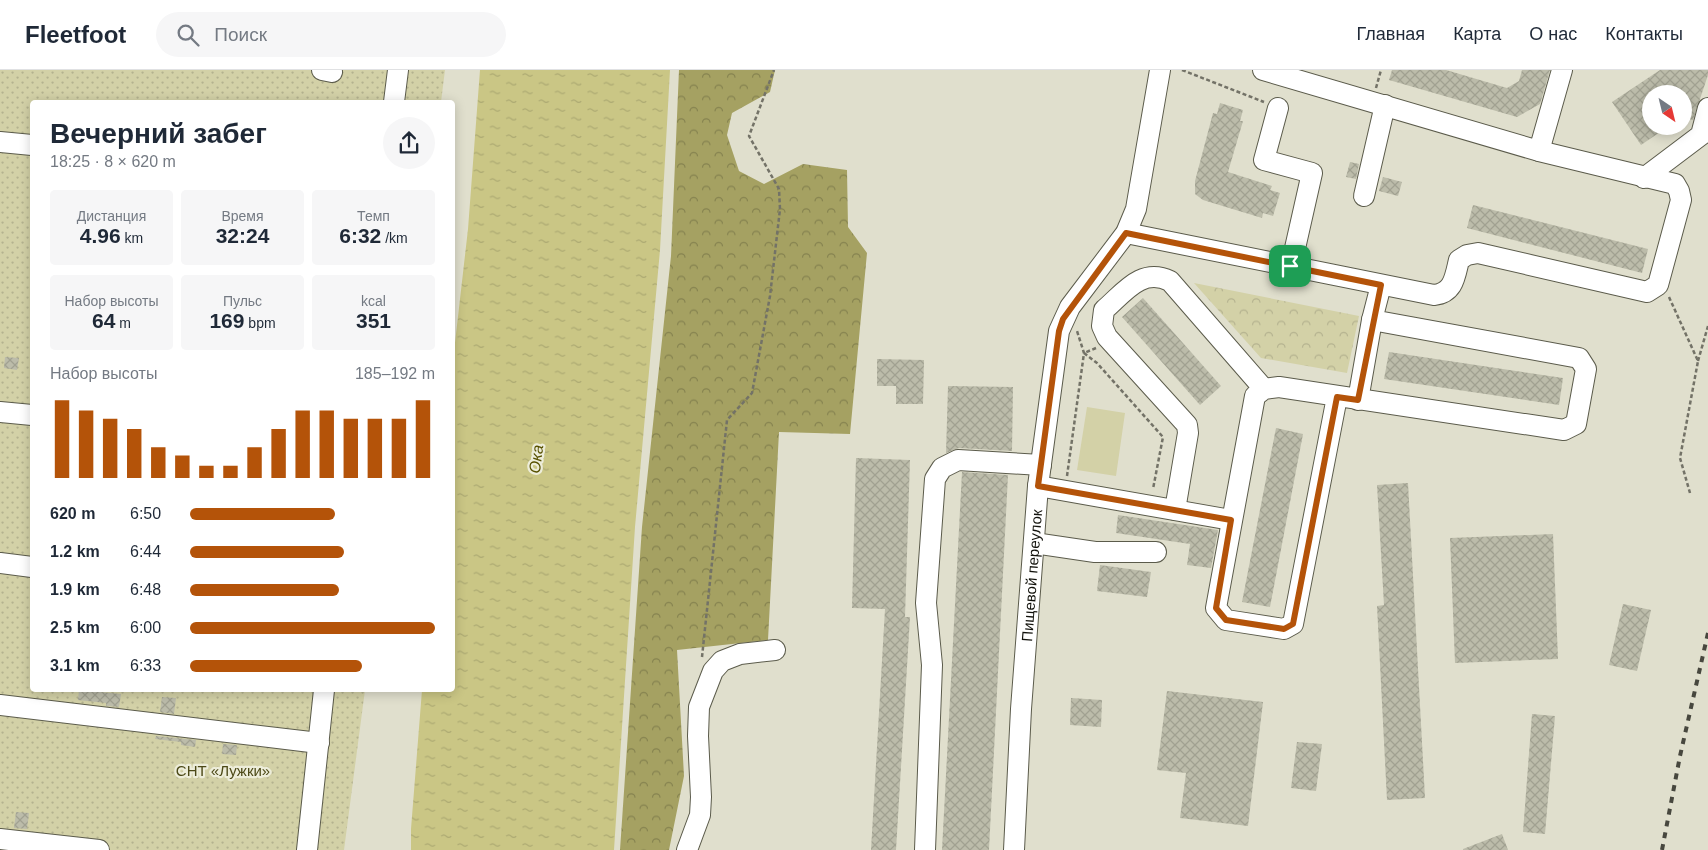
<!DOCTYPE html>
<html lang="ru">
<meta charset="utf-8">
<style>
:root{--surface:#fff;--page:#f6f6f7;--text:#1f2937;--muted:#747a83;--line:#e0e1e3;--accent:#b45309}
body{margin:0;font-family:Arial,sans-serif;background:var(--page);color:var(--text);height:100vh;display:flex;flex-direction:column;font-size:19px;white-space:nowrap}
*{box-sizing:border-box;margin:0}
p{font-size:16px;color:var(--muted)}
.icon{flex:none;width:28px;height:28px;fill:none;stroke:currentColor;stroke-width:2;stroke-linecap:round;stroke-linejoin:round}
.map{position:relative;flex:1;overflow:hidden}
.sheet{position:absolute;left:30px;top:30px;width:425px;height:592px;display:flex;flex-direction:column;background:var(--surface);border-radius:5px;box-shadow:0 2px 12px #0003}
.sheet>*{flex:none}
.needle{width:32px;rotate:145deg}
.fabs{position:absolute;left:1642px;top:15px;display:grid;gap:10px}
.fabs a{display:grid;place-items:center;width:50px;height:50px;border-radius:50%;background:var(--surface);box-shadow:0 2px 12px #0003;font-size:25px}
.pin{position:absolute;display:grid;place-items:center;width:42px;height:42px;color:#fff;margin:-21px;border-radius:10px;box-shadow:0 2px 8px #0006}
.round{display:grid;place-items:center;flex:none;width:52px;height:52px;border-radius:26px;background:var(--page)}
.headline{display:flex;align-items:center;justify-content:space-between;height:85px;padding:0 20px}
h1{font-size:28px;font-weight:700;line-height:38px}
.stats{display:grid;grid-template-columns:repeat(3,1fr);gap:8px;height:85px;padding:5px 20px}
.stats div{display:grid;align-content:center;border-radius:5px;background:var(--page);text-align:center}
.stats b{font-size:21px;font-weight:700}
.stats small{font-size:14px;font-weight:400}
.stats p{font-size:14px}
.chart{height:140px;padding:10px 20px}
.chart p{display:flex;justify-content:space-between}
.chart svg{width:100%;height:90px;margin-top:5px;stroke:var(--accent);stroke-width:6}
ul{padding:0 20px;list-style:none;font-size:16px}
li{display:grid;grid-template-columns:80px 60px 1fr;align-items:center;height:38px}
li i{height:12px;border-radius:6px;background:var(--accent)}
header{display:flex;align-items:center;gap:30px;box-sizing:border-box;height:70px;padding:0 25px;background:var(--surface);border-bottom:1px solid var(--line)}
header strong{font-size:24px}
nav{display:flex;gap:28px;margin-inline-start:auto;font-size:18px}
.search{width:350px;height:45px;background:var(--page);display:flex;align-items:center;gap:12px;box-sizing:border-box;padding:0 18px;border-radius:28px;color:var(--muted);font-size:19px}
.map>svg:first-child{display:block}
.forest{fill:url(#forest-crowns)}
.park{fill:url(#park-crowns)}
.garden{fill:url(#garden-dots)}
.pitch{fill:#d3d1a7}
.water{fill:url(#water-ripples)}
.building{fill:url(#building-cross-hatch)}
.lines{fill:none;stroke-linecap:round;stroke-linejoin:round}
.minor-casing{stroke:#5b5b4b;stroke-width:22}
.path{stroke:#737267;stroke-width:2.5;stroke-dasharray:4 2.5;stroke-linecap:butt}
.minor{stroke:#fff;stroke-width:20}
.rail{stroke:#47473e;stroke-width:4;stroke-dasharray:6 6;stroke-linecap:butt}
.route-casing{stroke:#fff;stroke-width:10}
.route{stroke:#b45309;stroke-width:6}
.labels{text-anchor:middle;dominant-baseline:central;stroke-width:4.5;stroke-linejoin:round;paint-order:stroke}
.street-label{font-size:15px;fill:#12120c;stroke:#ededda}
.park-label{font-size:15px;fill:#4c4917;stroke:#ededda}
.water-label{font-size:16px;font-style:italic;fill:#575100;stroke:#ededda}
</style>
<header>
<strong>Fleetfoot</strong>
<div class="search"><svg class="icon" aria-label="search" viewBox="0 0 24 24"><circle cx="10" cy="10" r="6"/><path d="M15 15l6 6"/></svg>Поиск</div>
<nav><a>Главная</a><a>Карта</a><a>О нас</a><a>Контакты</a></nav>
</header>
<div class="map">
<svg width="1708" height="780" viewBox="0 0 1708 780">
<defs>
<pattern id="forest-crowns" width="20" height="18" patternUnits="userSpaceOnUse" patternTransform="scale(1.25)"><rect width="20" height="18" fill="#a5a162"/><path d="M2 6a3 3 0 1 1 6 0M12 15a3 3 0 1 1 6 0" fill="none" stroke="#85824f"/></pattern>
<pattern id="park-crowns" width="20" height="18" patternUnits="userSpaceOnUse" patternTransform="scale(1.25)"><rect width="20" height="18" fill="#d3d1a7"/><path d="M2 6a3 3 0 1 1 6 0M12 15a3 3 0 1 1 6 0" fill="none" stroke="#b4b28f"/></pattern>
<pattern id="garden-dots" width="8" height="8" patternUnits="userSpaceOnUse" patternTransform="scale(1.25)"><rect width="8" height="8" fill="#d3d1a7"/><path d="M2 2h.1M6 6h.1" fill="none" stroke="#b4b28f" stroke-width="1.8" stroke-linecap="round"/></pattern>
<pattern id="water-ripples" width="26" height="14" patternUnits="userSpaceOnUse" patternTransform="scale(1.25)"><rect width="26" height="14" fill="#cac685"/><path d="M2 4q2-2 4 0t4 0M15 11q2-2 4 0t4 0" fill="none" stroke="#aca972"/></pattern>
<pattern id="building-cross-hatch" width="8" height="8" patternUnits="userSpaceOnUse" patternTransform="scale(1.25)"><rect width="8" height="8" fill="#bcbcaa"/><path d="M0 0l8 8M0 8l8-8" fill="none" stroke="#a1a191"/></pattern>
</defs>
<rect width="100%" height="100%" fill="#e0dfcd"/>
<polygon class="forest" points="679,0 775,0 770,22 732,43 727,65 739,101 764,114 803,94 847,100 848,157 867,183 850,364 779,362 768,570 677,580 684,706 669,780 620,780 642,457 671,186"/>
<polygon class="park" points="1194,213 1359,246 1347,303 1261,288"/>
<polygon class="garden" points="0,0 445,0 441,32 32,32 32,620 365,620 344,780 0,780"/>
<polygon class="pitch" points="1087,337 1125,343 1116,406 1077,400"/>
<polygon class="water" points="480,0 670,0 660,180 635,457 614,780 411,780 411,759 422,620 452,620 452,299 468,159"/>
<g class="building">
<polygon points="1392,0 1446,0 1507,18 1519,11 1522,0 1550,0 1540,34 1517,47 1389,10"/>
<polygon points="1660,0 1708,0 1708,5 1693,50 1684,48 1684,24 1651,24 1651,56 1669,56 1641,75 1612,32"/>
<polygon points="1220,33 1243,40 1240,51 1243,51 1228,102 1272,116 1270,120 1280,123 1273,146 1263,143 1262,148 1203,130 1195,124 1195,111 1213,43 1217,44"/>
<polygon points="1350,92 1359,94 1356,109 1346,107"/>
<polygon points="1383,107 1402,112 1398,126 1379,121"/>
<polygon points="1473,135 1648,179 1642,203 1467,158"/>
<polygon points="1143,228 1221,316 1200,335 1122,247"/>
<polygon points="1389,282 1563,308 1559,335 1384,309"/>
<polygon points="5,287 19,288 17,300 4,298"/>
<polygon points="877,289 924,290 923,334 896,334 896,316 877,316"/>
<polygon points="948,316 1013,317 1012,381 959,378 946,383"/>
<polygon points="1276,358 1303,364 1270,537 1242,532"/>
<polygon points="856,388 910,390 905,547 910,547 896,780 871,780 885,539 852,538"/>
<polygon points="962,402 1008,405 989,780 942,780"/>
<polygon points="1408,413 1425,728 1387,730 1377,536 1384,535 1377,415"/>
<polygon points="1118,445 1218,460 1211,498 1187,495 1190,474 1116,463"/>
<polygon points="1553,464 1558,589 1455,593 1450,468"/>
<polygon points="1100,495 1151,502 1147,527 1097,521"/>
<polygon points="1623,534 1651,540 1637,601 1609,595"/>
<polygon points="79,620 121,624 119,637 106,636 106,633 78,630"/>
<polygon points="1167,621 1263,632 1248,756 1180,748 1186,703 1157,700"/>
<polygon points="162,627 176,628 174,644 160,642"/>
<polygon points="1071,628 1102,630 1101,657 1070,655"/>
<polygon points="1532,644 1555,646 1545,764 1523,762"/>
<polygon points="156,666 196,670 195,677 181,675 181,672 155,669"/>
<polygon points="1297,672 1322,674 1316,721 1291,718"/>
<polygon points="223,674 237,675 236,685 222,684"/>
<polygon points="16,742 29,743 27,759 14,758"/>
<polygon points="1502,764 1508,780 1463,780 1463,779"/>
</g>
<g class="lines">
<g class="minor-casing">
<g id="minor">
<polyline points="322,0 332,2"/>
<polyline points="394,32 398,0"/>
<polyline points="1278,38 1264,90 1312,103 1291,196"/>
<polyline points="0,72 32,75"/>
<polyline points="1539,81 1562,0"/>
<polyline points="1644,108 1701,65 1708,38"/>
<polyline points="1364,126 1385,35"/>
<path d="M1126 163 1434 225C1454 223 1455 206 1459 190L1467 185 1478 183 1647 222 1658 215 1681 130 1679 121 1675 114 1539 81 1263 0"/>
<polyline points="1337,327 1293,554 1284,559 1226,550 1216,538 1255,326 1264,319 1279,317 1564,360 1576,354 1586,299 1579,288 1372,250 1381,215"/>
<polyline points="1358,330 1372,250"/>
<polyline points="0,342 32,345"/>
<polyline points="1038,416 1231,450"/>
<path d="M1175 440 1188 363 1187 355 1107 267 1102 256 1104 240C1124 223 1141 197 1170 211L1264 319"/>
<polyline points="1034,473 1095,482 1156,482"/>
<polyline points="0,493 32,497"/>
<polyline points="0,635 319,673"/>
<polyline points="0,769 99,780"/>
<polyline points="307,780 324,620"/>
<polyline points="687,780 700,745 701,727 698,666 699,637 713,601 722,591 740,584 775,580"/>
<polyline points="925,780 932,595 926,533 935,409 942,398 958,390 1041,395"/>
<path id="s1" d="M1014 780 1021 639 1038 416 1059 261 1070 237 1126 163 1136 139 1160 0"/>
</g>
</g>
<g class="path">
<polyline points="1182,0 1264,32"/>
<polyline points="1376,18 1381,0"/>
<polyline points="1669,227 1698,291 1680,388 1690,423"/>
<polyline points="1096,278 1084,283 1097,293 1163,367 1153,419"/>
<polyline points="1698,291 1708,256"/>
<polyline points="1067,406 1084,283 1077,261"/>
<polyline points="702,587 727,350 752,323 770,226 780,139 779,119 749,66 774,0"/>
</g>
<use href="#minor" class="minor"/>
<polyline class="rail" points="1662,780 1680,686 1708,563"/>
</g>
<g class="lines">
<g class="route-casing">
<polygon id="route" points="1126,163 1381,215 1358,330 1337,327 1293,554 1284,559 1226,550 1216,538 1231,450 1038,416 1059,261 1063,249"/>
</g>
<use href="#route" class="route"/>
</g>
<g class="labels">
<g class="street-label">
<text stroke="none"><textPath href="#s1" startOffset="275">Пищевой переулок</textPath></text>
</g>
<g class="park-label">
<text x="223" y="700">СНТ «Лужки»</text>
</g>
<g class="water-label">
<text transform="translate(536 389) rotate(-83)">Ока</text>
</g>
</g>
</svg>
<div class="fabs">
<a><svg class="needle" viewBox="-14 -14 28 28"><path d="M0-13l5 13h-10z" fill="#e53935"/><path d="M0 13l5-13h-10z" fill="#747a83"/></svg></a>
</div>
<div class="pin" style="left:1290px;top:196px;background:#1e9e55"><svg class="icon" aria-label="arrive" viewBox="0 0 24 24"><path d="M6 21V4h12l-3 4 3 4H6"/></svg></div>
<section class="sheet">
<div class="headline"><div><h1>Вечерний забег</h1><p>18:25 · 8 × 620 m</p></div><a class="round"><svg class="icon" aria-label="share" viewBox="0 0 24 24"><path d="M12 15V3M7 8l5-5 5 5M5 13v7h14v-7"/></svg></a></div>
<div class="stats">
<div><p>Дистанция</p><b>4.96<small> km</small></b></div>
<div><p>Время</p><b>32:24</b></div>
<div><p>Темп</p><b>6:32<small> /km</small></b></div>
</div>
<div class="stats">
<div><p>Набор высоты</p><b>64<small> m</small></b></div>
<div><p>Пульс</p><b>169<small> bpm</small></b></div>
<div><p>kcal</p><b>351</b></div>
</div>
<div class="chart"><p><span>Набор высоты</span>185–192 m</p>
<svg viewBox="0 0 160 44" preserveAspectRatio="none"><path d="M5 44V6M15 44V11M25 44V15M35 44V20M45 44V29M55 44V33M65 44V38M75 44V38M85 44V29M95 44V20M105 44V11M115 44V11M125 44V15M135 44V15M145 44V15M155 44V6"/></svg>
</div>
<ul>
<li><b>620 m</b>6:50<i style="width:59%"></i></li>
<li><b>1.2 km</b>6:44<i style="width:63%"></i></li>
<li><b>1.9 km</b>6:48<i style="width:61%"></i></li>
<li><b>2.5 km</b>6:00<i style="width:100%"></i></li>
<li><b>3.1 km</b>6:33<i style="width:70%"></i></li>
</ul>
</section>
</div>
